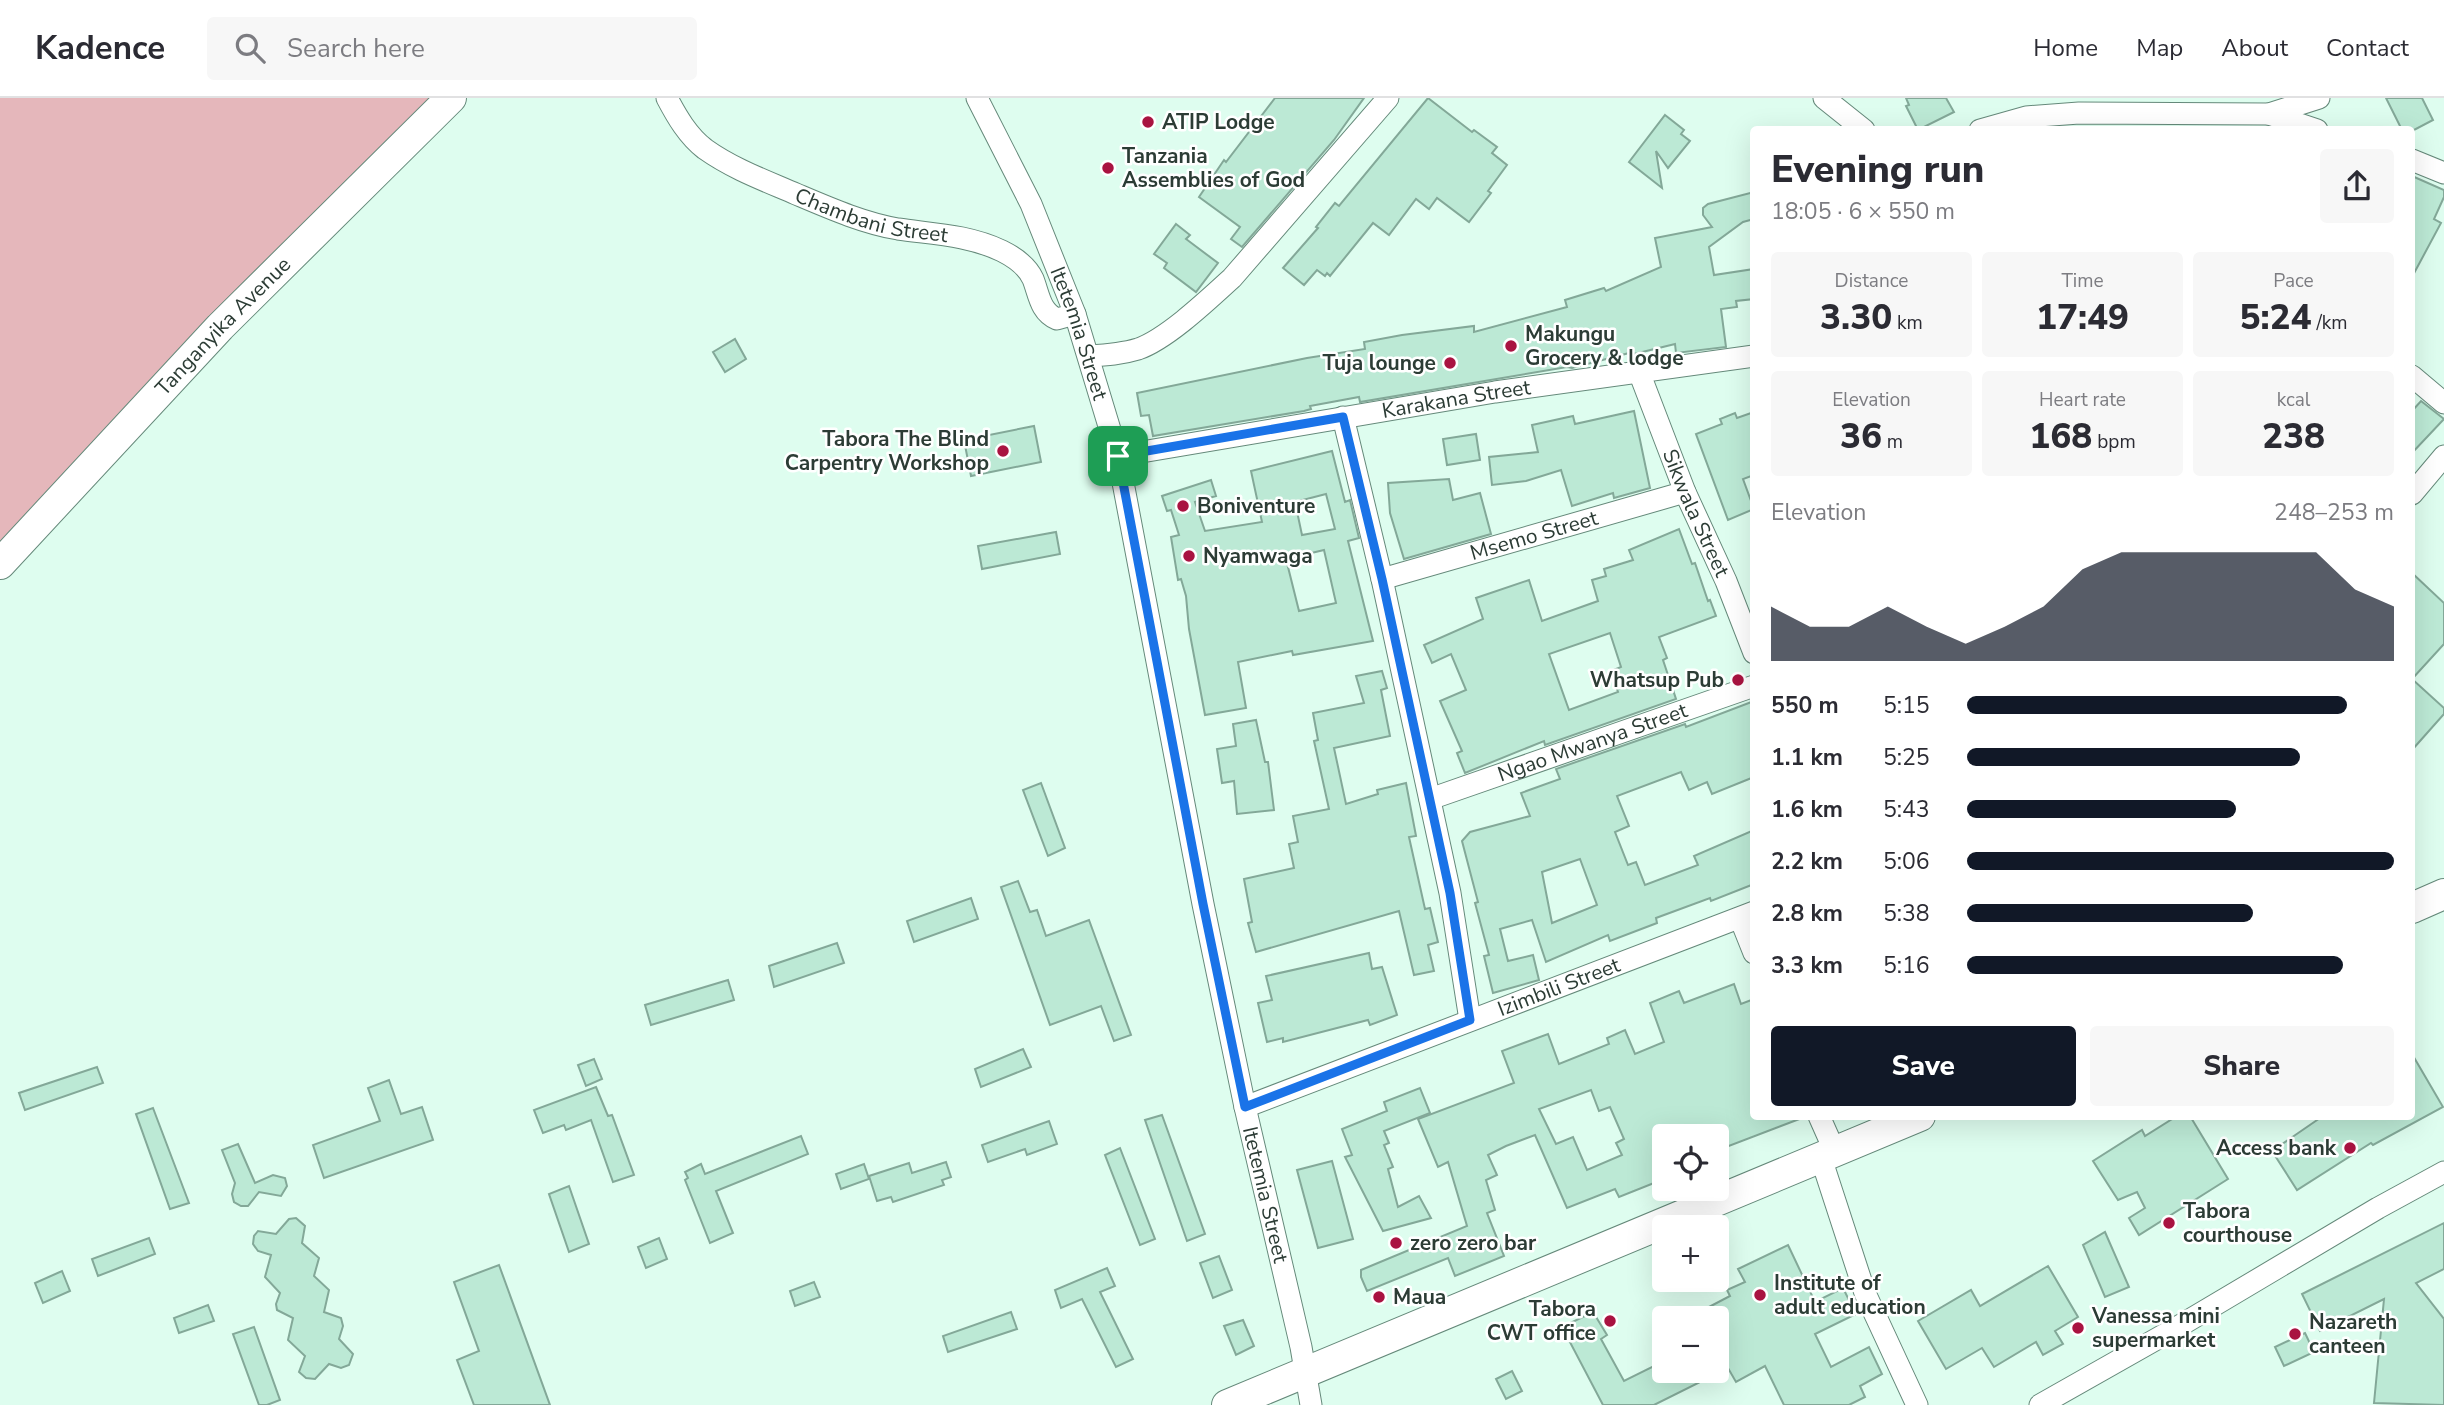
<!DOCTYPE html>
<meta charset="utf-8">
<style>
:root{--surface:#fff;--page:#f7f7f7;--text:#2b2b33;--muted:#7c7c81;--line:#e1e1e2;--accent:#111827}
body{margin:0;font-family:"Nunito Sans",sans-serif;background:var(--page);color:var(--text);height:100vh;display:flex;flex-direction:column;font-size:26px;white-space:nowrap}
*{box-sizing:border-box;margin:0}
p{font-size:23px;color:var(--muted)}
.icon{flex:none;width:38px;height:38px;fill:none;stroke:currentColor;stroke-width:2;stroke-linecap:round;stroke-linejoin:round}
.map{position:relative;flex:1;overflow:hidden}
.side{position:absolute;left:1750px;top:28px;width:665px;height:994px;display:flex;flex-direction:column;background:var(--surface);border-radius:7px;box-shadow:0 7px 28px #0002}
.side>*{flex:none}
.buttons{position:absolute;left:1652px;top:1026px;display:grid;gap:14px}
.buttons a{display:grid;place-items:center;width:77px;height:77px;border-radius:7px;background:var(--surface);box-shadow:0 7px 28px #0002;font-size:35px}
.pin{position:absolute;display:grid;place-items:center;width:60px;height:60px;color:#fff;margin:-30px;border-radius:14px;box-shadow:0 4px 10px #0006}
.round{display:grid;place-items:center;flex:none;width:74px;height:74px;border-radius:7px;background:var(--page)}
.head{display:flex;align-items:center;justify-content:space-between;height:119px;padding:0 21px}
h1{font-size:38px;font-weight:800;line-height:52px}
.metrics{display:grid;grid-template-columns:repeat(3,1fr);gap:10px;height:119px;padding:7px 21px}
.metrics div{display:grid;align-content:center;border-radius:7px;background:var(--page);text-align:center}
.metrics b{font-size:35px;font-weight:800}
.metrics small{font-size:19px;font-weight:400}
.metrics p{font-size:19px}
.chart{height:196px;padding:14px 21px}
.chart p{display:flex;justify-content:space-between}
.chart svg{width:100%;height:126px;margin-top:7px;fill:var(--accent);opacity:.7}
.primary-button{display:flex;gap:14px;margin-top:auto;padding:14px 21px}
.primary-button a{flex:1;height:80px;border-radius:7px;background:var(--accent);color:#fff;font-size:28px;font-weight:800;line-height:80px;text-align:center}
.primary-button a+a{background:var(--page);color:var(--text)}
ul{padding:0 21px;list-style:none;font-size:23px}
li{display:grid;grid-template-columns:112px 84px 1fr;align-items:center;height:52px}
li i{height:18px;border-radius:9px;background:var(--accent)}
header{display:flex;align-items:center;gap:42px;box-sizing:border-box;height:98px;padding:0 35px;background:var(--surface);border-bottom:2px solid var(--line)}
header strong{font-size:33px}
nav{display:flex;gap:38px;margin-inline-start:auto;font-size:24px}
.search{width:490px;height:63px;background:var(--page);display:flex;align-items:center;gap:18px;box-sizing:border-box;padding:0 24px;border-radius:7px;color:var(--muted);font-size:26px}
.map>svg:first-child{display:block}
.forest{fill:#e5b7bb}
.building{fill:#bce9d5;stroke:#83a898;stroke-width:2;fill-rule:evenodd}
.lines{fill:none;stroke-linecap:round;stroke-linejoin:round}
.street-casing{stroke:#65897a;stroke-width:23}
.secondary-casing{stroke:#65897a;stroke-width:32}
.street{stroke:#fff;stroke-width:21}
.secondary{stroke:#fff;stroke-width:30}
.route-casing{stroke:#fff;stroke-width:14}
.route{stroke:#1a73e8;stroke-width:9}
.poi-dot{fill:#a91341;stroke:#fff;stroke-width:2.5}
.labels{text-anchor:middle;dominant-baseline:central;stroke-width:5;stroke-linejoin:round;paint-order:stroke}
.poi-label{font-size:21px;font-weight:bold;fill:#2c3c35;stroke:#fff;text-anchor:start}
.street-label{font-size:21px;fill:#2c3c35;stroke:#fff}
</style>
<header>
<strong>Kadence</strong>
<div class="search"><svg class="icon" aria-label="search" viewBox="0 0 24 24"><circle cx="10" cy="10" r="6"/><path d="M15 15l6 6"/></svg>Search here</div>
<nav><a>Home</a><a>Map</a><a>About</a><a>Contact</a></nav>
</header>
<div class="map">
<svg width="2444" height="1307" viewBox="0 0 2444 1307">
<rect width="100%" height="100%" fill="#defdef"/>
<polygon class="forest" points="0,0 440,0 0,464"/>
<g class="building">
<polygon points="1275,0 1364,0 1334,42 1242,149 1231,141 1240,129 1199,99 1224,62 1226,64"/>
<polygon points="1428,0 1472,34 1474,32 1497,49 1492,55 1507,67 1488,93 1491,95 1469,124 1437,100 1429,111 1416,101 1389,137 1373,125 1330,178 1327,175 1325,178 1317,172 1304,187 1283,170 1318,130 1316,129 1335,105 1339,108"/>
<polygon points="1906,0 1946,0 1954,14 1918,32 1906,8 1909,7"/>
<polygon points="2386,0 2422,0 2433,22 2414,32 2402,32"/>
<polygon points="1665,17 1684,32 1681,36 1690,43 1668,70 1656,53 1662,90 1629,64"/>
<polygon points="2412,78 2444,92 2444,99 2434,121 2441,125 2412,179"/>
<polygon points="1754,94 1754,121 1743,124 1709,149 1714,177 1754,171 1754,201 1736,203 1737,209 1721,211 1726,249 1676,255 1675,246 1634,256 1633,254 1572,270 1567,269 1360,304 1359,299 1310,308 1311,311 1304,313 1153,338 1149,317 1141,318 1137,295 1307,260 1365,251 1364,244 1402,237 1474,228 1474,234 1567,209 1565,202 1604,190 1606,193 1661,169 1655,140 1712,129 1703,117 1703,110 1708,106"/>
<polygon points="1176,126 1190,137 1186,141 1218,165 1196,194 1164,170 1167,165 1154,156"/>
<polygon points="735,241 746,261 725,274 713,254"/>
<polygon points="2421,303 2444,321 2412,355 2412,313"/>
<polygon points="1634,313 1650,390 1614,400 1613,395 1572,408 1561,372 1526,383 1492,387 1489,359 1538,354 1532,327 1573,318 1575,326"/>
<polygon points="1754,314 1754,377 1743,381 1754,411 1728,422 1696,336 1722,326 1720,321 1735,315 1737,320"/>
<polygon points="1034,328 1041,364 971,378 964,342"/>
<polygon points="1476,336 1480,362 1447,367 1443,341"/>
<path d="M1332 353 1345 404 1350 402 1359 440 1348 443 1373 543 1293 557 1292 553 1238 564 1246 610 1205 617 1189 531 1186 498 1181 481 1178 482 1171 439 1179 437 1171 412 1167 413 1162 398 1211 382 1216 398 1195 404 1205 433 1262 424 1251 373ZM1326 396 1335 431 1302 437 1295 404ZM1324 452 1336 505 1299 513 1286 461Z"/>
<polygon points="1449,381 1453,402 1480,395 1491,436 1404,461 1390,415 1388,385"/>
<path d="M1679 431 1692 466 1695 465 1708 503 1710 502 1716 518 1659 539 1667 560 1663 562 1676 601 1545 647 1544 643 1465 675 1457 655 1462 653 1440 603 1466 592 1451 556 1432 565 1424 547 1483 521 1476 500 1529 482 1542 523 1598 503 1592 482 1606 478 1604 471 1633 462 1629 452ZM1610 535 1621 569 1611 573 1618 594 1569 612 1549 556Z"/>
<polygon points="1056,434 1060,456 982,471 978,448"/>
<polygon points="2412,475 2444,505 2444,546 2412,581 2444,610 2444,616 2412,652"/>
<polygon points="1382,573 1387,590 1381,592 1390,638 1334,650 1346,706 1378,696 1377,692 1406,685 1416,738 1409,739 1425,811 1430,810 1438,844 1428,847 1434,873 1414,877 1399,813 1256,854 1248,825 1252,824 1244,781 1294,770 1289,746 1298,744 1293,718 1329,711 1314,643 1318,642 1313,615 1364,605 1356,578"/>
<path d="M1754 603V679L1712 696 1707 684 1689 692 1681 674 1617 698 1629 728 1615 734 1628 767 1636 764 1645 787 1698 767 1694 758 1754 732V786L1711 803 1710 800 1656 820 1657 825 1610 843 1608 837 1546 864 1532 822 1500 831 1508 863 1533 857 1539 882 1493 895 1484 858 1489 857 1475 805 1478 804 1462 743 1470 734 1530 718 1521 695 1560 681 1556 671 1685 626 1686 629ZM1580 761 1597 807 1552 825 1542 774Z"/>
<polygon points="1256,622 1265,664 1268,664 1274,712 1237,716 1234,683 1222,685 1217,651 1236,648 1233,626"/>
<polygon points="1041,685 1065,750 1048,758 1023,692"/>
<polygon points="1018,783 1030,814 1037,812 1046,838 1089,822 1131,937 1114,943 1101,908 1050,927 1001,789"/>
<polygon points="971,800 978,821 914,844 907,823"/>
<polygon points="837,845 844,865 774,889 769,868"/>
<polygon points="1369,855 1372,871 1382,869 1397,917 1370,927 1368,922 1283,944 1283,940 1267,944 1258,905 1272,902 1266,878"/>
<polygon points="728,882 734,902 651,927 645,907"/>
<path d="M1734 886 1741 906 1754 901V1018L1802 1020 1721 1051 1717 1038H1664V1081L1619 1099 1615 1091 1567 1110 1535 1037 1506 1048 1488 1057 1497 1077 1486 1082 1495 1112 1487 1115 1504 1158 1455 1178 1448 1160 1367 1193 1361 1179V1172L1467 1128 1448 1064 1438 1069 1418 1021 1514 985 1502 953 1548 936 1559 966 1609 946 1607 940 1625 932 1635 956 1664 944 1650 905 1679 893 1684 905ZM1591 992 1599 1013 1610 1009 1624 1041 1616 1045 1622 1057 1587 1072 1573 1039 1556 1046 1539 1011Z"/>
<polygon points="1023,951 1031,969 981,989 975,971"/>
<polygon points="2412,956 2443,1009 2373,1047 2371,1045 2297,1092 2272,1053 2323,1018 2412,1018"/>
<polygon points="594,961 602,981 586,988 578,967"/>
<polygon points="97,969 103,985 25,1012 19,995"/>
<polygon points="389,982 401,1016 422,1009 433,1042 324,1080 313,1047 380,1023 368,990"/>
<polygon points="596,989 608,1018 612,1017 634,1077 613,1084 591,1022 566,1032 564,1027 543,1035 534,1012"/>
<polygon points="1420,990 1430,1015 1384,1033 1389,1045 1384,1047 1393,1069 1388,1071 1398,1109 1419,1098 1431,1120 1383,1133 1345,1059 1352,1057 1342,1031 1387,1013 1384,1004"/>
<polygon points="153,1010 189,1105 170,1111 136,1016"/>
<polygon points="1162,1017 1205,1136 1187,1143 1145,1022"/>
<polygon points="2177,1018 2190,1018 2228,1081 2139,1137 2129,1120 2145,1110 2137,1094 2118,1102 2093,1063 2142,1032 2145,1038"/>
<polygon points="1049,1023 1057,1046 1027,1057 1025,1051 988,1064 982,1047"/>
<polygon points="801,1038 808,1056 716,1093 733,1135 710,1145 685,1082 688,1080 685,1074 701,1066 705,1076"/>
<polygon points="238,1046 255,1085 273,1077 285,1080 287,1088 281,1098 259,1094 248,1108 241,1108 234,1104 232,1096 235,1085 222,1052"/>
<polygon points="1120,1050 1155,1141 1140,1147 1105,1057"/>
<polygon points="1332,1063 1353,1141 1318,1150 1297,1072"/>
<polygon points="946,1064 951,1079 942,1082 944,1087 893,1104 891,1099 877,1103 869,1078 909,1065 912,1075"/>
<polygon points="864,1066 869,1081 841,1091 836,1076"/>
<polygon points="569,1088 589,1146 569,1154 549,1096"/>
<polygon points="296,1120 305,1128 302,1145 319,1160 314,1178 329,1192 324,1214 341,1220 343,1228 339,1241 353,1256 349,1267 341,1270 329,1266 315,1281 306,1280 299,1274 305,1258 288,1242 293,1220 277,1212 276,1206 280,1195 265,1179 271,1157 258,1153 253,1146 254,1138 258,1133 276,1136 289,1121"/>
<polygon points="2444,1125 2444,1171 2416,1185 2444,1221 2444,1307 2374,1305 2384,1201 2320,1233 2302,1196"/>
<polygon points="2105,1134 2129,1189 2105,1199 2083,1147"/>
<polygon points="149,1140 155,1156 98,1178 92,1161"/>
<polygon points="659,1140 667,1161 646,1170 638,1149"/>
<polygon points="1788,1147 1815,1204 1843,1190 1856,1216 1815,1236 1831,1269 1869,1249 1882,1276 1860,1288 1865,1299 1849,1307 1784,1307 1765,1268 1736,1284 1728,1270 1654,1307 1603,1307 1562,1229 1593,1214 1607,1237 1601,1241 1624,1283 1664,1263 1664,1272 1717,1272 1717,1220 1688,1220 1730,1198 1727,1192 1745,1184 1738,1171"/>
<polygon points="1219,1158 1232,1192 1213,1200 1200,1165"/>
<polygon points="499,1167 550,1307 474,1307 457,1262 479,1253 454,1184"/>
<polygon points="2048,1168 2078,1219 2055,1233 2063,1246 2043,1257 2036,1244 1994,1269 1982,1250 1946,1271 1918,1223 1971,1192 1980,1208"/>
<polygon points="1107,1170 1115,1188 1100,1194 1133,1261 1116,1269 1082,1201 1061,1210 1055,1192"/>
<polygon points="62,1173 70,1193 43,1205 35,1185"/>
<polygon points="814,1184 820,1199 795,1208 790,1193"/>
<polygon points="208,1207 214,1223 179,1235 174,1220"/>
<polygon points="1011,1214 1017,1231 948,1254 943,1238"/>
<polygon points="1243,1222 1254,1248 1236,1257 1224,1228"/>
<polygon points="254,1229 280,1302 267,1307 259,1307 233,1236"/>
<polygon points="2305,1235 2314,1254 2284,1268 2275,1249"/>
<polygon points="1512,1273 1522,1293 1506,1301 1496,1281"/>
</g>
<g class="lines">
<g class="street-casing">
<g id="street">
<path id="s1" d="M667 0C677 19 688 38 705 51 733 71 766 83 796 96 829 110 863 125 898 131 933 136 969 137 1002 153 1014 159 1027 168 1033 181 1039 196 1040 214 1057 221L1075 216"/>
<path id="s2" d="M977 0 1031 106 1075 216 1118 358 1203 806 1245 1009 1301 1249 1311 1307"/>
<polyline points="1824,0 1864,32"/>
<polyline points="2269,16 2317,32"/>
<polyline points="1980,32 2026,19 2079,15 2269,16 2319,0"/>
<polyline points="2412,62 2444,75"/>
<path d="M1089 258C1106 257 1122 256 1138 251 1167 241 1209 201 1232 180L1388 0"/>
<path id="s3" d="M1639 274 1685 394 1726 483 1754 555"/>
<polyline points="2412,278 2444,305"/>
<polyline points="1343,319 1382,481 1450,795 1470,922"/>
<path id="s4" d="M1118 358 1495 294 1754 258"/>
<polyline points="2412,396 2444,358"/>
<path id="s5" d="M1382 481 1685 394"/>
<path id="s6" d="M1430 701 1754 588"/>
<polyline points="1740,820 1754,855"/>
<path id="s7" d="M1245 1009 1754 814"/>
<polyline points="1819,1018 1835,1054"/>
<polyline points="1821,1060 1865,1195 1917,1307"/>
<polyline points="2040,1307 2176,1230 2378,1110 2444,1074"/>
</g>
</g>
<g class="secondary-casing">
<g id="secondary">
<path id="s8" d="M0 466 220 229 451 0"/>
<polyline points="2412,810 2444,796"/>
<polyline points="1227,1307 1920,1018"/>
</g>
</g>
<use href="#street" class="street"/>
<use href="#secondary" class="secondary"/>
</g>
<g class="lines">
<g class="route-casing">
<polygon id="route" points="1343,319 1382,481 1450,795 1470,922 1245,1009 1203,806 1118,358"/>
</g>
<use href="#route" class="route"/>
</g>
<g class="poi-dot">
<circle cx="1148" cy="24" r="7"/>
<circle cx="1108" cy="70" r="7"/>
<circle cx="1511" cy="248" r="7"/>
<circle cx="1450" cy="265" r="7"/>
<circle cx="1003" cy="353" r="7"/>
<circle cx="1183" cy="408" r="7"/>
<circle cx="1189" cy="458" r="7"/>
<circle cx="1738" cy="582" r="7"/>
<circle cx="2350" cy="1050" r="7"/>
<circle cx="2169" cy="1125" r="7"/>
<circle cx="1396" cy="1145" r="7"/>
<circle cx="1760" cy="1197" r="7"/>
<circle cx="1379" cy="1199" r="7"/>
<circle cx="1610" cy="1223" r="7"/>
<circle cx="2078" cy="1230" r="7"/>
<circle cx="2295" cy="1236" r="7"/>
</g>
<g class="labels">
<g class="poi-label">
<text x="1162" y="24">ATIP Lodge</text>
<text x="1122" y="58">Tanzania<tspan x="1122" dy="24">Assemblies of God</tspan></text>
<text x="1525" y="236">Makungu<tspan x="1525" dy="24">Grocery &amp; lodge</tspan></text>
<text x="1436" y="265" text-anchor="end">Tuja lounge</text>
<text x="989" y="341" text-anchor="end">Tabora The Blind<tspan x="989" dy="24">Carpentry Workshop</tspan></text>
<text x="1197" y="408">Boniventure</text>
<text x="1203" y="458">Nyamwaga</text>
<text x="1724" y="582" text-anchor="end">Whatsup Pub</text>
<text x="2336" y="1050" text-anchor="end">Access bank</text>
<text x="2183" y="1113">Tabora<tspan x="2183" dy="24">courthouse</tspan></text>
<text x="1410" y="1145">zero zero bar</text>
<text x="1774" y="1185">Institute of<tspan x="1774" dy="24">adult education</tspan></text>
<text x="1393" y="1199">Maua</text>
<text x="1596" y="1211" text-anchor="end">Tabora<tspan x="1596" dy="24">CWT office</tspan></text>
<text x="2092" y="1218">Vanessa mini<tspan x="2092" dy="24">supermarket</tspan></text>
<text x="2309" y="1224">Nazareth<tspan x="2309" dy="24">canteen</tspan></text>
</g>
<g class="street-label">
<text stroke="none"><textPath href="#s1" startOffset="245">Chambani Street</textPath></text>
<text stroke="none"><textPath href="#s8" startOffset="326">Tanganyika Avenue</textPath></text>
<text stroke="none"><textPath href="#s2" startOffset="257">Itetemia Street</textPath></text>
<text stroke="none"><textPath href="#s4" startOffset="343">Karakana Street</textPath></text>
<text stroke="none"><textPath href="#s3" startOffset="152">Sikwala Street</textPath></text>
<text stroke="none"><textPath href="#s5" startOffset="158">Msemo Street</textPath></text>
<text stroke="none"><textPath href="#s6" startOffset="172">Ngao Mwanya Street</textPath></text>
<text stroke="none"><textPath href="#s7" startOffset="336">Izimbili Street</textPath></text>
<text stroke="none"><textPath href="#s2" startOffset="1139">Itetemia Street</textPath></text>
</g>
</g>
</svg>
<div class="buttons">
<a><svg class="icon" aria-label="locate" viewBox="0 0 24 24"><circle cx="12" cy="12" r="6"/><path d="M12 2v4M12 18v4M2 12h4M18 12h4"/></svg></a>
<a>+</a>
<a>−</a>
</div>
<div class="pin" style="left:1118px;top:358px;background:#1e9e55"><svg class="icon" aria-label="arrive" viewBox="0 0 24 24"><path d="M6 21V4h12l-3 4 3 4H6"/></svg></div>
<section class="side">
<div class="head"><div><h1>Evening run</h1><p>18:05 · 6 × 550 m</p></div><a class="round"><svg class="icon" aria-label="share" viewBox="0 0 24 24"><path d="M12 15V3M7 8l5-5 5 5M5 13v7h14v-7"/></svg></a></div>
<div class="metrics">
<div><p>Distance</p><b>3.30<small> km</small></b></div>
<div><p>Time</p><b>17:49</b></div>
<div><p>Pace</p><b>5:24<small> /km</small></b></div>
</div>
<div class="metrics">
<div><p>Elevation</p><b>36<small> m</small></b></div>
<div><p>Heart rate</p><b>168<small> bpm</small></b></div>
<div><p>kcal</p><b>238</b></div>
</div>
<div class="chart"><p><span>Elevation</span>248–253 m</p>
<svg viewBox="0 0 160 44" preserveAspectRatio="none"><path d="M0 44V25L10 32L20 32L30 25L40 32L50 38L60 32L70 25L80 12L90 6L100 6L110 6L120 6L130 6L140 6L150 19L160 25V44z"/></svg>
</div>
<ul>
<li><b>550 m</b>5:15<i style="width:89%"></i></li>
<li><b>1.1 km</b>5:25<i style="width:78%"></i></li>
<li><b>1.6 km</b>5:43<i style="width:63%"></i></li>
<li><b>2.2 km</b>5:06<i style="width:100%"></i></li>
<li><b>2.8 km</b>5:38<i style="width:67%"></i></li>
<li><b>3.3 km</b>5:16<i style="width:88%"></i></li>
</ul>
<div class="primary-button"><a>Save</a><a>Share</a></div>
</section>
</div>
